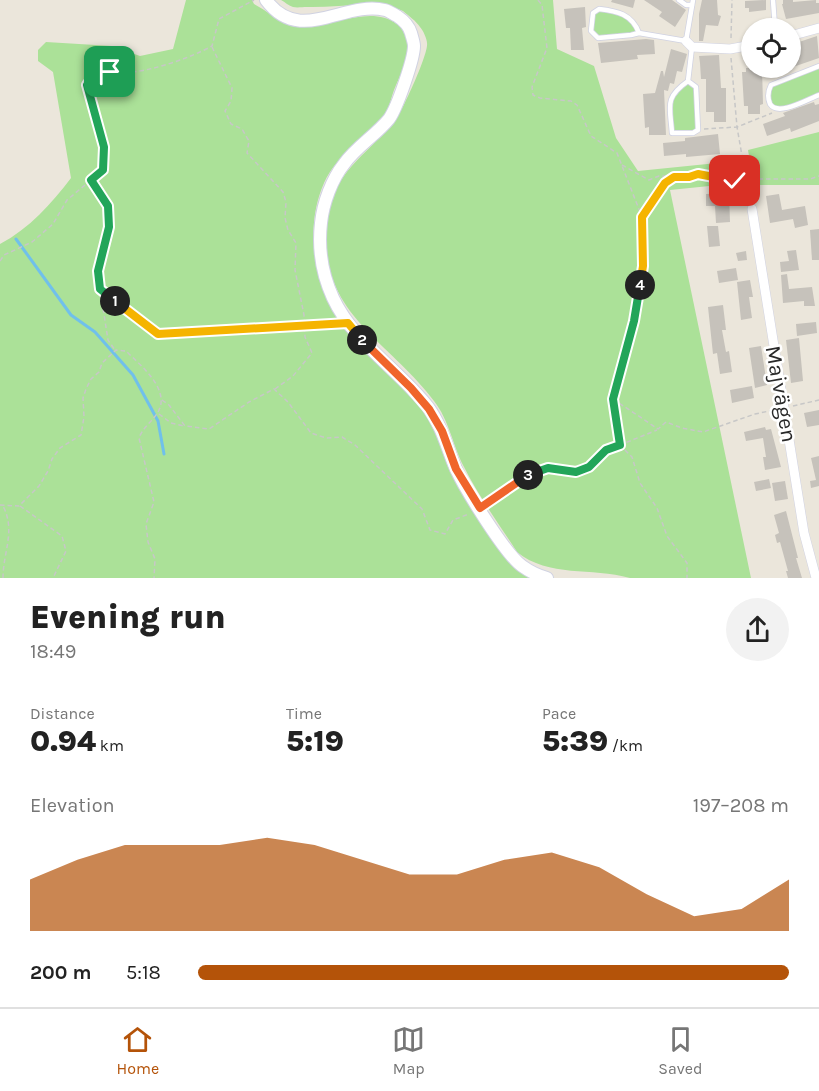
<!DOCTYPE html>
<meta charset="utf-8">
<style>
:root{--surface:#fff;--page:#f2f2f2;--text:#222;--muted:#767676;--line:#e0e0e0;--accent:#b45309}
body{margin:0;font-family:Karla,sans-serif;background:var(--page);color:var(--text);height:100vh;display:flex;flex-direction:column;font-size:22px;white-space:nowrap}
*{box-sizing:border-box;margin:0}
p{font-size:20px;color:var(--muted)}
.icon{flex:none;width:33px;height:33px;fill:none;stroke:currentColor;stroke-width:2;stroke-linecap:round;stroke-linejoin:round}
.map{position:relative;height:578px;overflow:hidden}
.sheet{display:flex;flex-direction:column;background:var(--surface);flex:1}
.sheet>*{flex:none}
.buttons{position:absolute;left:741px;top:18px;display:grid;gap:12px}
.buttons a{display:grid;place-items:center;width:60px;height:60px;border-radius:50%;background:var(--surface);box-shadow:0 2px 4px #0004;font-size:30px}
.pin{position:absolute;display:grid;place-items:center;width:51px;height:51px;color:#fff;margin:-26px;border-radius:12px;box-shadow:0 3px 9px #0006}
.km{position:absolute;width:30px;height:30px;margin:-15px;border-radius:50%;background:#222;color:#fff;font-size:16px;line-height:30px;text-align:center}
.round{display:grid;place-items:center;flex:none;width:63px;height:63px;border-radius:32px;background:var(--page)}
.overview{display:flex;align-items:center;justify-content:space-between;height:102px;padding:0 30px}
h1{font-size:33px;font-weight:800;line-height:45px}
.stats{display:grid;grid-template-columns:repeat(3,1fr);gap:9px;height:102px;padding:6px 30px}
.stats div{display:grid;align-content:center}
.stats b{font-size:30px;font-weight:800}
.stats small{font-size:16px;font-weight:400}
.stats p{font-size:16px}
.chart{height:168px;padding:12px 30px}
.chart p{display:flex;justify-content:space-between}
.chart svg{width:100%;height:108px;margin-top:6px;fill:var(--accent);opacity:.7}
ul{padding:0 30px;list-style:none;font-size:20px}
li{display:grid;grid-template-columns:96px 72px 1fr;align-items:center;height:45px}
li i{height:15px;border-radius:8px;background:var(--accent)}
.tabs{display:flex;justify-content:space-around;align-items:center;height:84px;border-top:2px solid var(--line);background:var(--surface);font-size:16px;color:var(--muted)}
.tabs a{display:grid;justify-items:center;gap:3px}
.tabs .active{color:var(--accent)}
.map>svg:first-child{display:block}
.green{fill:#abe198}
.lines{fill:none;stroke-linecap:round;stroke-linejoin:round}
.stream{stroke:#70c0eb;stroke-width:3}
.building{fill:#c6c2bb}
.lane-casing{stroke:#d0d2e2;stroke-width:6}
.street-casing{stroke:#d0d2e2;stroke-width:10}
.secondary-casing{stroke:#d0d2e2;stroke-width:14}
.path{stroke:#c7c7c7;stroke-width:1.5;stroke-dasharray:4.5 3;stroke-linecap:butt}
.lane{stroke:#fff;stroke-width:4.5}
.street{stroke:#fff;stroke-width:9}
.secondary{stroke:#fff;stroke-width:12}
.split-1-casing{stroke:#fff;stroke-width:12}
.split-2-casing{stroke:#fff;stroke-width:12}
.split-3-casing{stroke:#fff;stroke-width:12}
.split-4-casing{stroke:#fff;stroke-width:12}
.split-5-casing{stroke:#fff;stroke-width:12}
.split-1{stroke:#22a559;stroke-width:8}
.split-2{stroke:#f5b400;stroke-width:8}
.split-3{stroke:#f0652b;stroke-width:8}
.split-4{stroke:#22a559;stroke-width:8}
.split-5{stroke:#f5b400;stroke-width:8}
.labels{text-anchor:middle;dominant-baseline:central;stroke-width:5;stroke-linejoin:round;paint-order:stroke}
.street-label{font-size:22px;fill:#292929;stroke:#fff}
</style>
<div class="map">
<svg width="819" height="578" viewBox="0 0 819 578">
<rect width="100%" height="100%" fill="#ebe6db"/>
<g class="green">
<path d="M186 0H252L254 4C265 10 278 20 290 24 326 33 367 2 397 24 420 40 402 70 394 90 391 98 389 109 384 116 365 140 337 154 324 183 309 217 311 256 324 290L422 406 440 437 450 468 534 578H0V244C30 228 51 204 71 178L53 72 38 61V50L46 42 112 46 140 56 173 49Z"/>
<path d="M281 0H553L557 49 594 66 616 138 638 171 737 161 739 183 670 190 751 578H630C591 567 549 578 517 552 499 524 479 497 464 467 453 446 449 420 434 401 389 340 316 313 327 221 333 171 365 157 394 122 401 114 429 53 427 43 427 39 423 30 420 27 416 21 409 16 403 11 375 0 339 8 306 7 303 7 297 8 293 7 289 6 285 2 281 0Z"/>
<polygon points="599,9 627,16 639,33 598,38 591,31 593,13"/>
<polygon points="819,66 819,95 781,110 769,102 771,85"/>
<polygon points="688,81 696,87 698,130 693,133 672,133 669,102"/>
<polygon points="819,132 819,185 754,185 748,150"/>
</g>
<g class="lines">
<polyline class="stream" points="16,239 71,315 95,332 133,375 158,421 164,454"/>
</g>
<g class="building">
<polygon points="612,0 635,0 633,8 611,2"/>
<polygon points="644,0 672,0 686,10 675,27 659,16 662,12"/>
<polygon points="702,0 717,0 718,15 721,16 718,26 706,25 703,41 699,41 699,14"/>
<polygon points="766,0 766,10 749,12 749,8 745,8 745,1"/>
<polygon points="783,0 793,0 793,2 816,0 816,3 819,3 819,13 786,19 782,4 783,4"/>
<polygon points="585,7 586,27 582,28 584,50 571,50 570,28 566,28 564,9"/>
<polygon points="817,36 819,58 790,68 790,45"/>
<polygon points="646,39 654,40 655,54 637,55 638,59 601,63 598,43"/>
<polygon points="671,49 687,54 682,72 677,71 674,84 670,83 668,91 664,90 666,135 649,135 649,127 645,128 643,94 655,93 661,71 663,71 664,77"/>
<polygon points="719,55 721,88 726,88 726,122 714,122 714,112 706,112 706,79 701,79 700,63 699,56"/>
<polygon points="746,68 762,68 763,104 760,105 760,114 748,114 748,106 744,106 742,72 746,72"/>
<polygon points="814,102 815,105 819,104 819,121 791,132 790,128 767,136 763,124 785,116 783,113"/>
<polygon points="718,134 720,154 686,157 686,154 664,156 663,143 685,141 685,138"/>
<polygon points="729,193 730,222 716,223 715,206 706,206 706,194"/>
<polygon points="779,194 782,210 805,206 808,225 795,228 793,219 770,223 766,196"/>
<polygon points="707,226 718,226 720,246 709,247"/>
<polygon points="819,229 819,260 812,260 810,230"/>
<polygon points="796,250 799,270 781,272 780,262 789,261 787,251"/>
<polygon points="746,251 747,260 738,261 736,253"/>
<polygon points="736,268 738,280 719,283 717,271"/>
<polygon points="787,274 789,289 812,287 815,306 804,306 804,301 783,303 781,275"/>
<polygon points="750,280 753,297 749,297 752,318 741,320 737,282"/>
<polygon points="723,305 726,330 722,330 726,352 729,351 732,372 720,374 717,353 713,354 708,307"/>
<polygon points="816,322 817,333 797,336 796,324"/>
<polygon points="799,338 803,381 791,383 786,340"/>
<polygon points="761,346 767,385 755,388 749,348"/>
<polygon points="752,386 754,398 732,403 730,390"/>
<polygon points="819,410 819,425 807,427 804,413"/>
<polygon points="765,427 766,430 771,429 781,467 765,470 763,457 766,457 763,438 746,441 744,432"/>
<polygon points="819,456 819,486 811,488 810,481 816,480 811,458"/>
<polygon points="769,479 771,488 756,491 754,482"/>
<polygon points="785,481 788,499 775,501 772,483"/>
<polygon points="786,511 798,558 796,558 802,578 788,578 786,571 788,571 780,542 777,543 775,535 779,533 774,515"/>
</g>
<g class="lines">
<g class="lane-casing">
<g id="lane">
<polyline points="679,0 686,5 692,5"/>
<polyline points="773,0 775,28"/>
<path d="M639 33 631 35 598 38 591 31 593 13 599 9C617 11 632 14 639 33L686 41 693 0"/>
<path d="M819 66 771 85C768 91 767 97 770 104 778 117 808 99 819 95"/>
<path d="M688 81 696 87 698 130 693 133H672C670 106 664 98 688 81L692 47"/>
</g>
</g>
<g class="street-casing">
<g id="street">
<polyline points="790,36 819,28"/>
<polyline points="686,41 692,47 730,49 752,45"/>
<polyline points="752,209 804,533 816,578"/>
</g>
</g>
<g class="secondary-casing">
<path id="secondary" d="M266 0C300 46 344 0 385 10 389 11 393 14 397 16 403 20 409 26 411 33 412 37 414 42 414 46 414 59 397 108 389 119 376 135 356 147 344 164 332 179 323 203 321 223 318 249 322 274 333 298 354 343 398 369 428 407 442 426 447 448 456 469 465 489 506 555 522 566 529 571 539 576 547 578"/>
</g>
<g class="path">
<polyline points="538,0 542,5 547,48 532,87 533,95 540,98 571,101 577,105 591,136 617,153 642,217 643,265 634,321 613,399 658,429 666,422 682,428 703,432 755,414 774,410"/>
<polyline points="731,38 732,0"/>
<polyline points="212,47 232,88 231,101 225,111 231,124 242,129 249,141 247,153 283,192 286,202 285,218 288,230 296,243 295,270 304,315 305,337 312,353 293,376 275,389"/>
<polyline points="731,58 737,127 750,202"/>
<polyline points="704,129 737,127 772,113"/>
<polyline points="622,165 649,180 659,176 689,177 698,174 735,181 746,179 810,179 819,176"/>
<polyline points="92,180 108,206 109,227 98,271 100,289 108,340 115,350"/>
<polyline points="642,217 665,183 673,178"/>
<path d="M0 261 4 255 32 242 53 224 67 200 103 170 104 147 87 85 94 76C106 73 118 73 131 72 155 70 190 58 212 46L219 19 254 0"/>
<polyline points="100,289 158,334 335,323"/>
<polyline points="162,400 169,405 185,426 209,429 249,402 274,389 288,402 311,433 326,438 342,437 355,445 422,509 430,530 445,534 453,520 469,514"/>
<polyline points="613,400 620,445 657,430"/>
<polyline points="793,406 819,400"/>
<polyline points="159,414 171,423 184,426"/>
<polyline points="489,503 529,474 548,468 576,472 589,467 606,450 620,445 632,457 640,483 657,508 667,536 687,563 687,578"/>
<path d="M0 505 19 506 39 486 48 471 52 459 60 448 81 435 84 417 83 398 86 389 91 379 99 372 102 363 116 350 126 351C140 365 171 389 158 412 152 422 143 427 139 438L154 502 146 524 148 542 155 559 154 578"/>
<polyline points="20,506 62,536 66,551 53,578"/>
<path d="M3 578C3 552 16 531 3 506"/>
</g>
<use href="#lane" class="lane"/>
<use href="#street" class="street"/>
<use href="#secondary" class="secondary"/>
</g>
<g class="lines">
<g class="split-1-casing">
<polyline id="split-1" points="110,72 94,75 87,85 104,147 103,170 91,180 108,206 109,227 98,271 100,289 115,301"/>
</g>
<g class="split-2-casing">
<polyline id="split-2" points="115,301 158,334 348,323 362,340"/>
</g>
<g class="split-3-casing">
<polyline id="split-3" points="362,340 411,388 429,409 442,431 456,469 480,508 528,475"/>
</g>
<g class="split-4-casing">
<polyline id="split-4" points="528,475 548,468 576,472 589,467 606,450 620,445 613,399 634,321 640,285"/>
</g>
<g class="split-5-casing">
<polyline id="split-5" points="640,285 643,266 642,217 665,183 674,177 689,177 698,174 735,181"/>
</g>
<use href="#split-1" class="split-1"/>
<use href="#split-2" class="split-2"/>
<use href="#split-3" class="split-3"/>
<use href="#split-4" class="split-4"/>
<use href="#split-5" class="split-5"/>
</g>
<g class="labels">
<g class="street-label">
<text transform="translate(781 394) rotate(80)">Majvägen</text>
</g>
</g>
</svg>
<div class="buttons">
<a><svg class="icon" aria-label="locate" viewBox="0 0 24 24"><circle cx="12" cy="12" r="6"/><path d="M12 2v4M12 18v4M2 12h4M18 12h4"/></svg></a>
</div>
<div class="pin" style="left:110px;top:72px;background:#1e9e55"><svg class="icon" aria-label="arrive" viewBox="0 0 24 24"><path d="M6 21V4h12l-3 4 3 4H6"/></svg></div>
<div class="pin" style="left:735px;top:181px;background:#d93025"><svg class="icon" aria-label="check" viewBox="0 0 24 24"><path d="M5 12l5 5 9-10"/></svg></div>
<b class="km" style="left:115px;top:301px">1</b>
<b class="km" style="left:362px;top:340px">2</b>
<b class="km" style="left:528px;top:475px">3</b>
<b class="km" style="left:640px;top:285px">4</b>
</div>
<section class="sheet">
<div class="overview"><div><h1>Evening run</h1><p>18:49</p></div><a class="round"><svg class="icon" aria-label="share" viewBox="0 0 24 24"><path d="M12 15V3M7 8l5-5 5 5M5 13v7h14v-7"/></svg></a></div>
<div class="stats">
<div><p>Distance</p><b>0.94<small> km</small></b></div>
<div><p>Time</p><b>5:19</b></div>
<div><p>Pace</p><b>5:39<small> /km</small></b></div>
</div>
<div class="chart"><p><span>Elevation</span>197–208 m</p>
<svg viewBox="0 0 160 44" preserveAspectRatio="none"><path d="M0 44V23L10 15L20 9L30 9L40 9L50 6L60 9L70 15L80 21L90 21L100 15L110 12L120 18L130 29L140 38L150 35L160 23V44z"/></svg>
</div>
<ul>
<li><b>200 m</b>5:18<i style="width:100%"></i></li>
</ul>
</section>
<nav class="tabs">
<a class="active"><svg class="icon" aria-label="home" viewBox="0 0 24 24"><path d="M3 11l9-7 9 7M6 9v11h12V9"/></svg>Home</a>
<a><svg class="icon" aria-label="map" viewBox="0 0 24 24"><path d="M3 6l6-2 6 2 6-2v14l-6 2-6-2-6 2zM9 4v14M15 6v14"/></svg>Map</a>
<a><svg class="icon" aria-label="saved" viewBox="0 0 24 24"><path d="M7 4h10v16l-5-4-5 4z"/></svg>Saved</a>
</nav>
